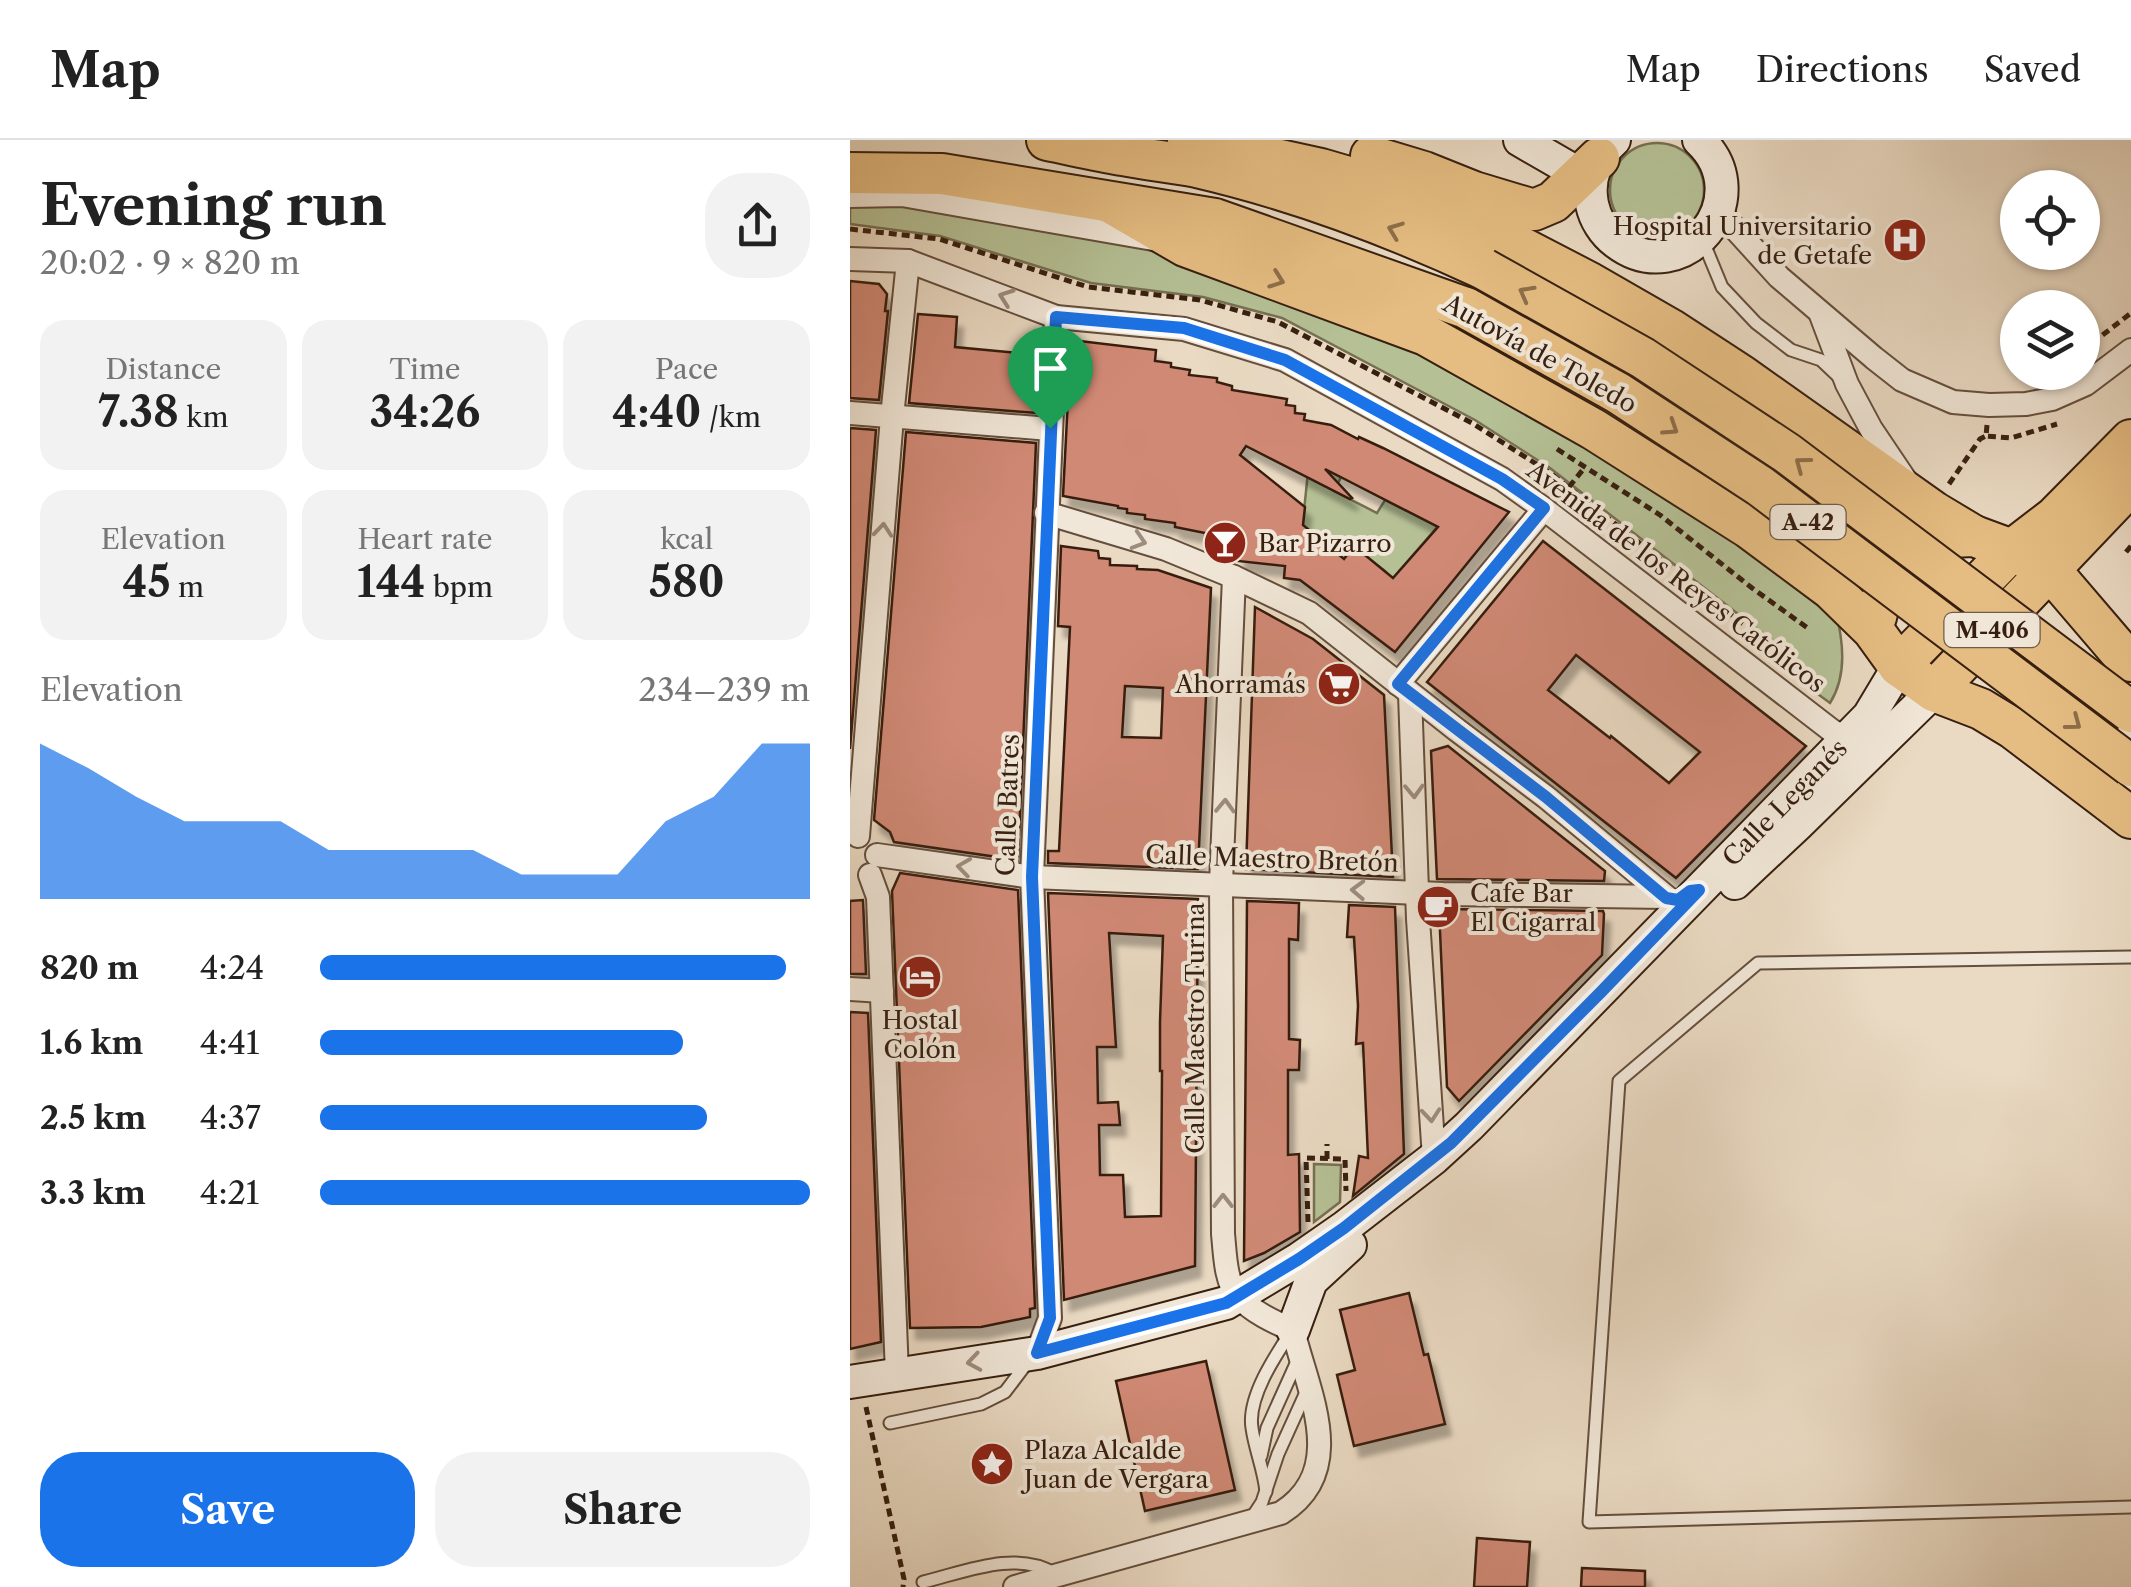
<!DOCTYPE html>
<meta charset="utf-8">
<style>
:root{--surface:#fff;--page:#f2f2f2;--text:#222;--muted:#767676;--line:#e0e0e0;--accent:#1a73e8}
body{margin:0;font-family:"Libre Caslon Text",serif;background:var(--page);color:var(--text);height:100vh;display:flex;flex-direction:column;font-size:38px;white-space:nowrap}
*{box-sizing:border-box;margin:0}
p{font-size:32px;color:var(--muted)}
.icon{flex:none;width:55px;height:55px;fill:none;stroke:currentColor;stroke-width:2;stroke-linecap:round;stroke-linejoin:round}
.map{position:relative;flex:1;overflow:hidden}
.details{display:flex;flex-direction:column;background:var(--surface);width:850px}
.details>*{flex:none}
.buttons{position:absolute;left:1150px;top:30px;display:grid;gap:20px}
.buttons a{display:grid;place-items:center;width:100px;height:100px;border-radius:50%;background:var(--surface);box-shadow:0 2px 8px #0004;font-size:50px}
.pin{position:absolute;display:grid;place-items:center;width:85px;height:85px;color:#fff;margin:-102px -42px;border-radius:50% 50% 50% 0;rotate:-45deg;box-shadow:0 0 10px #0007}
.pin .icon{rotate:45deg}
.round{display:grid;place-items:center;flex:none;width:105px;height:105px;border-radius:40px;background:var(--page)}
.headline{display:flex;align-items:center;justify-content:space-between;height:170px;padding:0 40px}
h1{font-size:55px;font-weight:700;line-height:75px}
.metrics{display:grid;grid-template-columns:repeat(3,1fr);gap:15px;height:170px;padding:10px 40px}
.metrics div{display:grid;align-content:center;border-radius:25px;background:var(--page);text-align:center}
.metrics b{font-size:42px;font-weight:700}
.metrics small{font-size:28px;font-weight:400}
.metrics p{font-size:28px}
.chart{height:280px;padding:20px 40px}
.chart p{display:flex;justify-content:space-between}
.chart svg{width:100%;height:180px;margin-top:10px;fill:var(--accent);opacity:.7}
.primary-button{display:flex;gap:20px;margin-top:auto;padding:20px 40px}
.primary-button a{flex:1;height:115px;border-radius:40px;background:var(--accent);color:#fff;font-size:40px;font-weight:700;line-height:115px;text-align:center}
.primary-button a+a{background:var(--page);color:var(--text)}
ul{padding:0 40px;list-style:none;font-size:32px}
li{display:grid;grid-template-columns:160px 120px 1fr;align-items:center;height:75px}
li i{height:25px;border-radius:12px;background:var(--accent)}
header{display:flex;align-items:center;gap:60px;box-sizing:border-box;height:140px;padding:0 50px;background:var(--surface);border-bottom:2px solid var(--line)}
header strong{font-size:48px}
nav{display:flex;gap:55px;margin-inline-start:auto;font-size:35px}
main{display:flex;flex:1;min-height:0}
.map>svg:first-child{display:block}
.green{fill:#b5c095;stroke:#767052;stroke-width:2.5}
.building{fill:#d08974;stroke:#371f10;stroke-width:2.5;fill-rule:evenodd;filter:url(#shadow)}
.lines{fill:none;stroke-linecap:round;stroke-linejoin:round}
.lane-casing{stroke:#644e3d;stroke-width:15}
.street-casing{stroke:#644e3d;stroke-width:26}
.secondary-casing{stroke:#371f10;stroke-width:36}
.highway-casing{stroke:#371f10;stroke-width:44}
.path{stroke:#371f10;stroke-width:5;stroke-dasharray:8 5;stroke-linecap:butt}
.lane{stroke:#f1e7d8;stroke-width:11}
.street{stroke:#f1e7d8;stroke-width:22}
.secondary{stroke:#f1e7d8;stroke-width:32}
.highway{stroke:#e5bd82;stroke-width:40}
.highway-bridge-casing{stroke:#371f10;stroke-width:44;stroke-linecap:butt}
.highway-bridge{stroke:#e5bd82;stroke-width:40}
.oneway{stroke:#8e6e49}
.oneway2{stroke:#9d8d7e}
.route-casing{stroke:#fff;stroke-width:20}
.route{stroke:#1a73e8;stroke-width:12}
.labels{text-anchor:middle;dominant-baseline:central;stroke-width:8;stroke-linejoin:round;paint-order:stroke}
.shield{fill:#f1e7d8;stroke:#6f5b4c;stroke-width:2.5}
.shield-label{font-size:22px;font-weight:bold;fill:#371f10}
.poi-label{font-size:25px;fill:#371f10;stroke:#f1e7d8;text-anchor:start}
.street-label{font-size:25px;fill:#371f10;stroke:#f1e7d8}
</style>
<header>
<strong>Map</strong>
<nav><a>Map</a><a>Directions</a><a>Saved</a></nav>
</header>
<main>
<section class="details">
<div class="headline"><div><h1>Evening run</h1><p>20:02 · 9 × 820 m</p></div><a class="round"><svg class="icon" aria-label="share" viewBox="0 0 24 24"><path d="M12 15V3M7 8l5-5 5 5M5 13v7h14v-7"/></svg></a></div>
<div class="metrics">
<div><p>Distance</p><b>7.38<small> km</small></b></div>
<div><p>Time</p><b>34:26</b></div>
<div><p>Pace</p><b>4:40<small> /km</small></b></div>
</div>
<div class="metrics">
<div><p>Elevation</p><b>45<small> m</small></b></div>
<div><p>Heart rate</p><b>144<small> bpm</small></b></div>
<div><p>kcal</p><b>580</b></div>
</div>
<div class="chart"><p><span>Elevation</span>234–239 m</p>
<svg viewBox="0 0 160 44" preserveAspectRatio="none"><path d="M0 44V6L10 12L20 19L30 25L40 25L50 25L60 32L70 32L80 32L90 32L100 38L110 38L120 38L130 25L140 19L150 6L160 6V44z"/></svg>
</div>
<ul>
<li><b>820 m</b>4:24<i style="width:95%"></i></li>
<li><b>1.6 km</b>4:41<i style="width:74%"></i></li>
<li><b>2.5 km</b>4:37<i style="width:79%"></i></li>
<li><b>3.3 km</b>4:21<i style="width:100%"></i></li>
</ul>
<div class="primary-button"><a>Save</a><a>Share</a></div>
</section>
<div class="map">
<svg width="1281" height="1447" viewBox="0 0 1281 1447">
<defs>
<filter id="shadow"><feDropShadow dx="6" dy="11" stdDeviation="2.5" flood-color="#0004"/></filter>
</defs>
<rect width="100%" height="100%" fill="#eadac3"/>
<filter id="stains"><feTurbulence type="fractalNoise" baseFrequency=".002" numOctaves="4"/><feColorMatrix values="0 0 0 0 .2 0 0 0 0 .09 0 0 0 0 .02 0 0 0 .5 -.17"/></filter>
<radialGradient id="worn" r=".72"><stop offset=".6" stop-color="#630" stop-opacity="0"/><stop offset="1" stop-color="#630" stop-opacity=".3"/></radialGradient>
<g class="green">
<circle cx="807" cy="50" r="47"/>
<path d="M60 62 240 93 362 128 530 191 795 336 985 468C993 500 998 534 980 563L904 507 924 502 700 328 625 280 432 178 353 157 241 143 90 96 0 84V63Z"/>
<polygon points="460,312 474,329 491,337 484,351 527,373 535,360 588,386 544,437 541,456 532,449 536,432 504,407 494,419 468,398 450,410"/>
<polygon points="464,1024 491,1025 490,1062 464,1082"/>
</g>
<g class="building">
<polygon points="0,141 29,144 37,154 35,171 38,171 29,260 0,258"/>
<polygon points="68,174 107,177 105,207 189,215 187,273 59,263"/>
<path d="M221 200 306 210 305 221 321 223V227L340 230 339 235 367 238V242L382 246V250L437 259 436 265 445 266V273L455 274 454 280 481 285 508 299 509 297 533 308 659 372 545 512 450 440 434 438 435 426 388 421 390 405 355 401V393L325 387V383L295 379V375L277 373V369L268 368V366L213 356ZM396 306 500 359 502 358 475 329 588 387 543 438 504 406 494 419 453 385 455 367 390 315Z"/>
<polygon points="0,288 26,290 0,609"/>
<polygon points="56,292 186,303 168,720 44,702 40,692 24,680"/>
<path d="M693 401 956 606 826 738 577 542ZM726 515 850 612 819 643 761 596 760 598 698 550Z"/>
<path d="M211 406 248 411 249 418 260 419V425L287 426V429L308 430 361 448 348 729 198 723V711H209L220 487 208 486ZM275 546 313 548 311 598 272 597Z"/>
<polygon points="405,467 463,499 534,555 543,737 396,729"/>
<polygon points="598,606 755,731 754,741 587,739 581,611"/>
<polygon points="50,733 168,750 185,1168 180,1169 180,1177 131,1187 60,1188 42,751"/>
<path d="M198 753 348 759 345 1126 214 1160ZM259 793 313 796 310 882V931H312L311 1076 275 1077 273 1035H250L249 985H270L268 962 248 963 247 907H266Z"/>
<polygon points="13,760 16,834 0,834 0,761"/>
<polygon points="397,761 449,763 448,800 439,799 439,899 450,900 449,930 438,930 438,1015 449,1014 450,1092 414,1113 394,1121"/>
<polygon points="499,765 545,767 554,1014 503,1056 509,1016 518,1018 513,903 506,904 508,866 504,797 497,797"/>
<polygon points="589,769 753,771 754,774 752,815 609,961 597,947"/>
<polygon points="0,872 18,873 31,1202 0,1209"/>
<polygon points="559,1153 574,1215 578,1214 595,1284 504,1306 487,1235 505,1230 490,1170"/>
<polygon points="356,1221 385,1350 295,1371 266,1241"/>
<polygon points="627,1398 680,1402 677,1447 624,1447"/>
<polygon points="732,1428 795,1431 795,1447 731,1447"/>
</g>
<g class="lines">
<g class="lane-casing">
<g id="lane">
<polyline points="853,101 872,147 906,183 941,210 971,220 990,238"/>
<polyline points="1281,817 908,823 769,941 739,1382 1281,1367"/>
<polyline points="40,1283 131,1264 155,1252 177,1223"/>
<polyline points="411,1316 417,1288 449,1217"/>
<path d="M416 1352C414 1330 405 1310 402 1288 397 1258 425 1216 441 1192"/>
<polyline points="401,1379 412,1362 428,1314 457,1250"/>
<path d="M73 1442C115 1432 164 1410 204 1433"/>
</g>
</g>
<g class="street-casing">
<g id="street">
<polyline points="0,56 52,55 303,99"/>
<polyline points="869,71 929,137 1024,218 1052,240 1103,262 1139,265 1176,264 1202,259 1236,244 1281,210"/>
<polyline points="0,119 58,121 206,177 334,189 435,220 652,339 694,369 981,590 997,599"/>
<polyline points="971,175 997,244 1021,289 1056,341"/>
<polyline points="0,273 200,289"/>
<polyline points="196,373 316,409 384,437 459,473 607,590 696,657 819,759"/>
<polyline points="548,544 694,369"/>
<polyline points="560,554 568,779 584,1018"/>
<polyline points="8,696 42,277 58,121"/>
<polyline points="27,715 182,737 593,754 816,757"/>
<polyline points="20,735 28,757 47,1234"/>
<polyline points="0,849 32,851"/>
<polyline points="187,1213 200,1178 182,737 206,177"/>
<path d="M165 1447 431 1373C500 1330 457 1250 443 1190 424 1182 402 1172 388 1156 375 1142 375 1112 373 1094L371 743 384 437"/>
</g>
</g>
<g class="secondary-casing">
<g id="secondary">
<polyline points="670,0 741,41"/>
<path d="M764 0C746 16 737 39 742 64 745 79 754 93 766 102 833 153 911 58 849 0"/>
<polyline points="885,743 948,684 1084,551"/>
<polyline points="443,1190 461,1141 500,1105"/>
<path id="s1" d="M0 1242 187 1213 376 1163 449 1119 495 1087 584 1018 619 986 1019 576 1049 526"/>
</g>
</g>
<g class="highway-casing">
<g id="highway">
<path d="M197 0C222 5 247 11 272 15 297 20 323 22 347 27 446 50 542 86 634 129"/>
<polyline points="338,0 471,29 536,48 613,77 740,143 820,189 892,236 1084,372 1124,396"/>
<polyline points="521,16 574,32 624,52 684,70 703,62 749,18"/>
<polyline points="0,33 92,34 365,79 616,168"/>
<polyline points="261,63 335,106 576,195 743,289 899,388 981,449 1023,490 1049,526 1084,551 1131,569 1164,589 1281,678"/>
<polyline points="1026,477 1029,465 1037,449 1054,426 1075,409 1100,397 1124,396 1162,410 1200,430 1271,513 1281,521"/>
<polyline points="1049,526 1162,410 1205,377 1281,300"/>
<polyline points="1084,551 1281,344"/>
</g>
</g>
<g class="path">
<polyline points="0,89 89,99 238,147 350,160 428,182 622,283 699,332 907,495"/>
<polyline points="1232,211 1281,173"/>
<polyline points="1137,285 1136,296 1161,298 1207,284"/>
<polyline points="707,309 810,375 902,448 959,489"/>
<polyline points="1099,344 1130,299 1136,296"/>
<polyline points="719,347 735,327"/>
<polyline points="1276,412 1281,406"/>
<polyline points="477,1019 477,1004"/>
<polyline points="458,1082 456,1018 495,1019 496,1051"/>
<polyline points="16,1267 54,1439 53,1447"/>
</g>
<use href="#lane" class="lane"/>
<use href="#street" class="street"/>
<use href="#secondary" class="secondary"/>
<use href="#highway" class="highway"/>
<g class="highway-bridge-casing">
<g id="highway-bridge">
<polyline points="634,129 793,218 937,313 1281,572"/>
<polyline points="616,168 768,253 910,346 1281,626"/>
</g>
</g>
<use href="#highway-bridge" class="highway-bridge"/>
</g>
<defs><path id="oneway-chevron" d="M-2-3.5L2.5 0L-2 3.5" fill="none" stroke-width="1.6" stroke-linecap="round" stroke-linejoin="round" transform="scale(2.5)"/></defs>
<g class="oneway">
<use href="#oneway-chevron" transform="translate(545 90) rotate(-159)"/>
<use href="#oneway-chevron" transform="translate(427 140) rotate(20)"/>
<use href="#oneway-chevron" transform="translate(676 153) rotate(-151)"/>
<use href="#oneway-chevron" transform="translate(821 288) rotate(33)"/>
<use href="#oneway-chevron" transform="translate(952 324) rotate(-143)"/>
<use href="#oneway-chevron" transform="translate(1224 583) rotate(37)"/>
</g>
<g class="oneway2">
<use href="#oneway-chevron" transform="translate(156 157) rotate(-160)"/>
<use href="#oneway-chevron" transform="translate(33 390) rotate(-85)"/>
<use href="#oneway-chevron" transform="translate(289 401) rotate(17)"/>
<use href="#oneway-chevron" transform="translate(564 651) rotate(88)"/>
<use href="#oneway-chevron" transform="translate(375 666) rotate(-88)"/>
<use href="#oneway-chevron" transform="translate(114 727) rotate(-172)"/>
<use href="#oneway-chevron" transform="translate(508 750) rotate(-178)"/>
<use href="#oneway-chevron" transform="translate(581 975) rotate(85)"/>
<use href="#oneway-chevron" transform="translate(373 1061) rotate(-90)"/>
<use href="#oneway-chevron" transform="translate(124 1222) rotate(171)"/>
</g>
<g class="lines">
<g class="route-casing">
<polygon id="route" points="206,177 334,188 435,220 652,339 694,368 548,544 696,657 816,758 828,760 840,751 849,750 751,852 601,1003 494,1088 449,1119 376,1163 187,1213 200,1178 182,737"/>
</g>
<use href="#route" class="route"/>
</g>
<defs>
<g id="hospital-disc" transform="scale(2.25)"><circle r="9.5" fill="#8f2418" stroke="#f1e7d8"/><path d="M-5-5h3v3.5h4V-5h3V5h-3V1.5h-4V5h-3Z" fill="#fff"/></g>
<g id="bar-disc" transform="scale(2.25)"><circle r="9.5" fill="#8f2418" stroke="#f1e7d8"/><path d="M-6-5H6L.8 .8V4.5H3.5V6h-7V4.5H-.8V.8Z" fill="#fff"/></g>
<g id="supermarket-disc" transform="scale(2.25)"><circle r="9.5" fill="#8f2418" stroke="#f1e7d8"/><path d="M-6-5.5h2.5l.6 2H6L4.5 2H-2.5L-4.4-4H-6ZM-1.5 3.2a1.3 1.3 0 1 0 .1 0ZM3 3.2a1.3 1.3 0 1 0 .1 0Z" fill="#fff"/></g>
<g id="cafe-disc" transform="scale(2.25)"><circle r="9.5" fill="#8f2418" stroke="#f1e7d8"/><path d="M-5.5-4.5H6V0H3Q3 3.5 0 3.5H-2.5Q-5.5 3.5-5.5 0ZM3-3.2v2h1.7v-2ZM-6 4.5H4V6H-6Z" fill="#fff"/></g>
<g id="hotel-disc" transform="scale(2.25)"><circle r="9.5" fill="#8f2418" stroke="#f1e7d8"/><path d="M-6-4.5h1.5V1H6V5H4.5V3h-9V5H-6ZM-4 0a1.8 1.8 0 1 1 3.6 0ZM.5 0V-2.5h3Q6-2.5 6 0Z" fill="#fff"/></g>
<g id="sight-disc" transform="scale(2.25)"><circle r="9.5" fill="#8f2418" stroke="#f1e7d8"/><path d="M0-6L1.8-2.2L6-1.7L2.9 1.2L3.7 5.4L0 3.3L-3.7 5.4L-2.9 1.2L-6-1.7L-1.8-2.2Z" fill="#fff"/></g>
</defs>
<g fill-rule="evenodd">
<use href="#hospital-disc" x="1055" y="100"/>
<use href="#bar-disc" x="375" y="403"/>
<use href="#supermarket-disc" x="489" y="544"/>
<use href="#cafe-disc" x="588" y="767"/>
<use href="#hotel-disc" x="70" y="837"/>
<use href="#sight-disc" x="142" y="1324"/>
</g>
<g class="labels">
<g class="shield">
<rect x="920.5" y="365" width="75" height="34" rx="8"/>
<rect x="1094.5" y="473" width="95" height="34" rx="8"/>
</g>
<g class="shield-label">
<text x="958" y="382">A-42</text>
<text x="1142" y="490">M-406</text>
</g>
<g class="poi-label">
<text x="1022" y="86" text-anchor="end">Hospital Universitario<tspan x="1022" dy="29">de Getafe</tspan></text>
<text x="408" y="403">Bar Pizarro</text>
<text x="456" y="544" text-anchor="end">Ahorramás</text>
<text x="620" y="753">Cafe Bar<tspan x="620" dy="29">El Cigarral</tspan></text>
<text x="70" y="880" text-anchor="middle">Hostal<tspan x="70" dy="29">Colón</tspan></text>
<text x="174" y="1310">Plaza Alcalde<tspan x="174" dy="29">Juan de Vergara</tspan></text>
</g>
<g class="street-label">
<text transform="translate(690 214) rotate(29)">Autovía de Toledo</text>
<text transform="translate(826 437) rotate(37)">Avenida de los Reyes Católicos</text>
<text stroke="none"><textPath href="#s1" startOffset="1138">Calle Leganés</textPath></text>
<text transform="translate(158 665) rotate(-88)">Calle Batres</text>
<text transform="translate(422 719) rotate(2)">Calle Maestro Bretón</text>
<text transform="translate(345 888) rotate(-90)">Calle Maestro Turina</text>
</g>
</g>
<rect width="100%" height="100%" filter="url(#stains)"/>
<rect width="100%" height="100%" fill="url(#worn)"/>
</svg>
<div class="buttons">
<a><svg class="icon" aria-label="locate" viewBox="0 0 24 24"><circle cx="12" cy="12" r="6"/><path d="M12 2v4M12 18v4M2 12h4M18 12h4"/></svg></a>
<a><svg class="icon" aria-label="layers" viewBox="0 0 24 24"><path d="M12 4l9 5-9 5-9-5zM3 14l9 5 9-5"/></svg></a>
</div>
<div class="pin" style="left:200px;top:288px;background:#1e9e55"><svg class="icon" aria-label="arrive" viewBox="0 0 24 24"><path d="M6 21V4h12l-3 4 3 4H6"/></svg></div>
</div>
</main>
